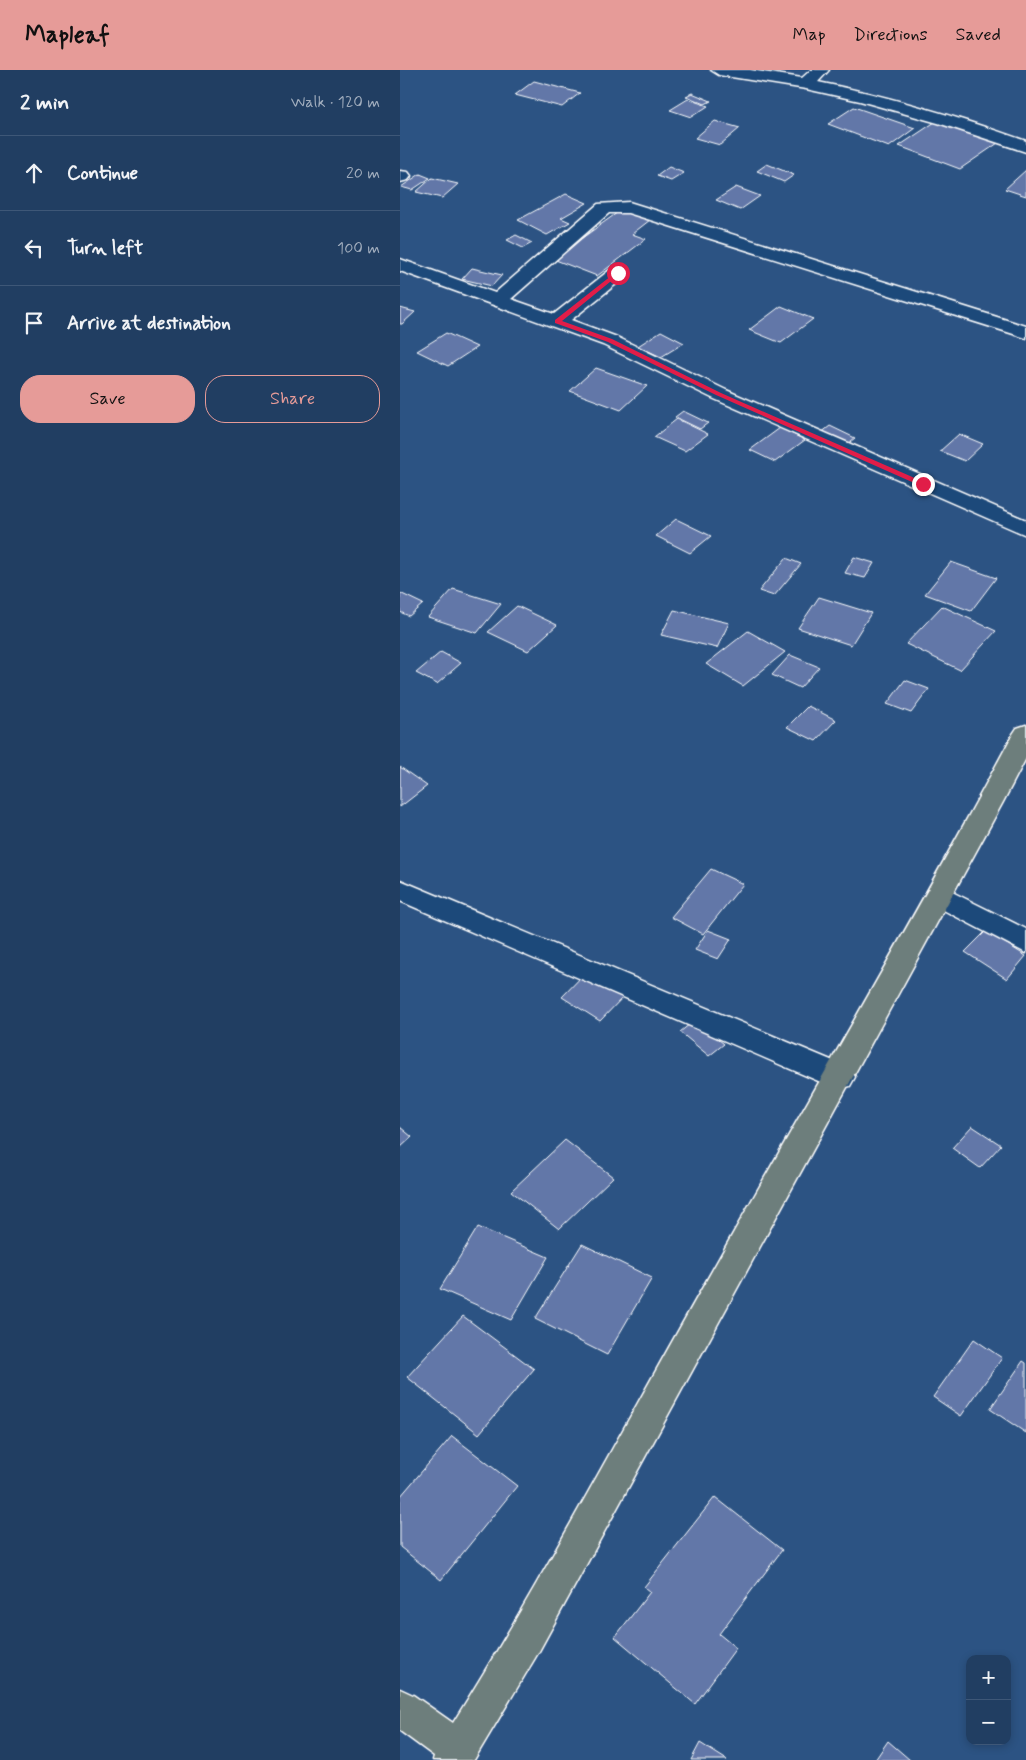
<!DOCTYPE html>
<html lang="en">
<head>
<meta charset="utf-8">
<style>
  :root { --surface:#213e62; --page:#294568; --text:#f1f3f6; --muted:#a2aebe; --line:#3e5777; --accent:#e69b98 }
  body { margin:0; font-family:Mynerve,sans-serif; background:var(--page); color:var(--text) }
  .controls { position:absolute; right:15px; bottom:15px; display:grid; overflow:hidden; border-radius:10px; box-shadow:0 2px 8px #0003 }
  .controls button { width:45px; height:45px; display:grid; place-items:center; padding:0; border:0; border-bottom:1px solid var(--line); background:var(--surface); color:var(--text); font:25px sans-serif }
  .stop { position:absolute; width:15px; height:15px; margin:-11px; border:4px solid #e11d48; border-radius:50%; background:#fff }
  .stop.end { background:#e11d48; border-color:#fff; box-shadow:0 1px 5px #0008 }
  .list { margin:0; padding:0; list-style:none }
  h2 { display:flex; justify-content:space-between; align-items:center; height:65px; margin:0; padding:0 20px; font-size:21px }
  h2 small { font-size:16px; font-weight:400; color:var(--muted) }
  .list li { display:grid; grid-template-columns:32px 1fr auto; gap:15px; align-items:center; box-sizing:border-box; height:75px; padding:0 20px; border-top:1px solid var(--line) }
  .list b { display:block; font-size:19px; white-space:nowrap }
  .list em { font-size:16px; font-style:normal; color:var(--muted) }
  .actions { display:flex; gap:10px; padding:15px 20px }
  .actions a { flex:1; padding:11px 0; border:1px solid var(--accent); border-radius:20px; text-align:center; font-size:18px; color:var(--accent) }
  .actions .main { background:var(--accent); color:#111 }
  .icon { flex:none; width:28px; height:28px; fill:none; stroke:currentColor; stroke-width:2; stroke-linecap:round; stroke-linejoin:round }
  .map { position:relative; flex:none; width:626px; height:1690px; overflow:hidden }
  header { display:flex; align-items:center; gap:30px; box-sizing:border-box; height:70px; padding:0 25px; background:var(--accent); color:#111 }
  header strong { font-size:24px }
  nav { display:flex; gap:28px; margin-inline-start:auto; font-size:18px }
  main { display:flex }
  aside { flex:1; background:var(--surface) }
  .map>svg:first-child { display:block }
  .building { fill:#6277a8; stroke:#fff }
  .lines { fill:none; stroke-linecap:round; stroke-linejoin:round }
  .minor-casing { stroke:#fff; stroke-width:3 }
  .major-casing { stroke:#fff; stroke-width:3 }
  .minor { fill:#1f4a7a; fill-rule:evenodd }
  .major { fill:#6d7e7c; fill-rule:evenodd }
  .route { fill:#e11d48 }
</style>
</head>
<body>
<header>
<strong>Mapleaf</strong>
<nav><a>Map</a><a>Directions</a><a>Saved</a></nav>
</header>
<main>
<aside>
<h2>2 min<small>Walk · 120 m</small></h2>
<ul class="list">
<li><svg class="icon" aria-label="ahead" viewBox="0 0 24 24"><path d="M12 20V5M6 11l6-6 6 6"/></svg><div><b>Continue</b></div><em>20 m</em></li>
<li><svg class="icon" aria-label="left" viewBox="0 0 24 24"><path d="M17 20v-9H6M10 6l-5 5 5 5"/></svg><div><b>Turn left</b></div><em>100 m</em></li>
<li><svg class="icon" aria-label="arrive" viewBox="0 0 24 24"><path d="M6 21V4h12l-3 4 3 4H6"/></svg><div><b>Arrive at destination</b></div></li>
</ul>
<div class="actions"><a class="main">Save</a><a>Share</a></div>
</aside>
<div class="map">
<svg width="626" height="1690" viewBox="0 0 626 1690">
  <rect width="100%" height="100%" fill="#2c5383"/>
  <filter id="ink" filterUnits="userSpaceOnUse"><feTurbulence type="fractalNoise" baseFrequency=".02" numOctaves="2"/><feDisplacementMap in="SourceGraphic" scale="10" xChannelSelector="R" yChannelSelector="G"/><feConvolveMatrix kernelMatrix="1 2 1 2 8 2 1 2 1" color-interpolation-filters="sRGB"/></filter>
  <g filter="url(#ink)">
    <path class="building" d="M134 11 180 23 162 37 115 25Z
      M292 23 311 31 305 34 286 26Z
      M288 29 308 36 291 47 270 40Z
      M454 37 515 58 489 77 428 54Z
      M541 48 601 71 560 99 499 76Z
      M315 51 340 58 320 75 295 68Z
      M367 94 394 105 384 112 357 101Z
      M269 97 284 103 271 111 257 106Z
      M626 100V126L605 119Z
      M20 104 30 108 12 120 1 117Z
      M32 108 58 114 42 128 16 122Z
      M336 117 360 126 340 140 316 130Z
      M166 124 187 133 161 148 170 152 147 165 118 150Z
      M221 140 250 150 232 164 246 169 197 206 153 189Z
      M116 165 132 173 123 178 107 170Z
      M72 198 102 205 92 216 62 209Z
      M381 236 413 249 381 273 349 260Z
      M0 238 15 242 2 254H0Z
      M261 261 284 273 261 287 238 276Z
      M46 263 77 277 48 296 17 281Z
      M196 298 247 316 221 340 170 321Z
      M283 341 308 353 300 359 275 347Z
      M277 349 308 364 285 381 254 367Z
      M430 356 455 368 446 375 421 363Z
      M380 358 405 370 375 392 350 380Z
      M559 364 583 374 565 391 540 381Z
      M276 449 311 466 290 483 256 466Z
      M454 487 474 493 465 508 445 503Z
      M386 488 401 494 374 526 359 521Z
      M551 492 596 508 571 541 525 524Z
      M53 519 101 534 77 563 28 547Z
      M0 523 23 534 9 546 0 542Z
      M419 527 471 543 451 575 398 558Z
      M117 536 157 555 128 581 88 562Z
      M542 536 596 561 560 600 506 574Z
      M274 540 329 553 317 578 261 565Z
      M348 561 385 582 343 616 306 594Z
      M41 582 61 593 37 614 16 603Z
      M390 585 419 597 400 618 372 605Z
      M505 610 529 619 511 643 487 634Z
      M408 636 436 650 416 671 387 657Z
      M0 697 27 716 0 737Z
      M311 799 343 814 303 864 271 847Z
      M308 860 331 869 318 889 295 880Z
      M586 861 626 886 607 909 565 882Z
      M186 902 224 926 200 951 162 927Z
      M295 950 324 974 309 986 280 962Z
      M572 1056 601 1075 580 1098 552 1078Z
      M0 1057 12 1067 0 1078Z
      M165 1070 213 1107 159 1159 111 1121Z
      M78 1157 148 1187 111 1250 40 1219Z
      M182 1174 252 1208 207 1285 135 1249Z
      M63 1246 134 1299 79 1364 7 1307Z
      M574 1269 602 1288 561 1346 533 1327Z
      M623 1291 626 1293V1363L590 1339Z
      M52 1366 117 1416 41 1510 0 1477V1427Z
      M315 1427 382 1480 319 1564 336 1578 295 1634 215 1567 250 1522 244 1517Z
      M488 1671 510 1690H475Z
      M300 1673 327 1690H291Z"/>
    <g class="lines">
      <g class="minor-casing">
        <path id="minor" d="M311 0H350L402 8 411 0H429L418 12C489 26 558 47 626 71V82L538 53 460 31 406 19 319 5Z
          M0 101 8 102 11 106 8 110 0 112Z
          M229 132 626 256V268L228 143H209L111 229 154 244 211 199H225L228 203 225 207 171 250 217 267 326 320 626 450V465L312 328 203 275 0 201V189L95 223 198 134Z
          M0 810 450 998 455 1007 450 1016 440 1019 430 1016 0 831Z
          M540 816 626 859V883L530 833 526 826 530 819Z"/>
      </g>
      <g class="major-casing">
        <path id="major" d="M626 655V688L603 732 138 1583 74 1690H33L34 1686 0 1661V1619L13 1625 53 1653C147 1503 229 1346 317 1192 416 1016 518 842 613 664L617 658Z"/>
      </g>
      <use href="#minor" class="minor"/>
      <use href="#major" class="major"/>
    </g>
  </g>
  <path class="route" d="M216 202 221 203 162 251 212 269 321 323 526 413V416H521L316 325 208 272 155 253V250Z"/>
</svg>
<div class="controls">
<button>+</button>
<button>−</button>
</div>
<div class="stop" style="left:218px;top:203px"></div>
<div class="stop end" style="left:523px;top:414px"></div>
</div>
</main>
</body>
</html>
